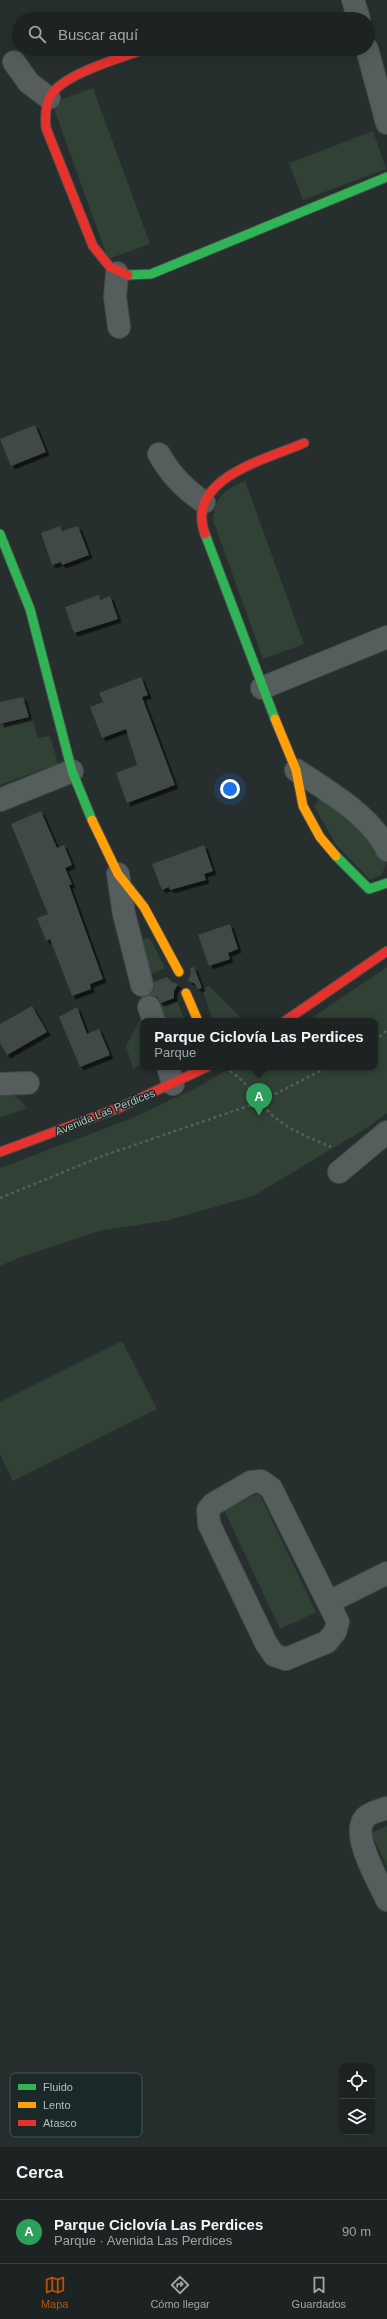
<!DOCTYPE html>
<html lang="es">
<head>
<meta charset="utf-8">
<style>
  :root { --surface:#1c2322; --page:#252b2a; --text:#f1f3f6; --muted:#a0a4a5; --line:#3a4040; --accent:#b45309 }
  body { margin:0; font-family:Arial,sans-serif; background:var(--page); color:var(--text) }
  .controls { position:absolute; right:12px; bottom:12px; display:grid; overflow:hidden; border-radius:8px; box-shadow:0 4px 16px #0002 }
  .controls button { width:36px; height:36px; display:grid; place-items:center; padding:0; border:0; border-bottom:1px solid var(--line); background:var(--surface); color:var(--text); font:20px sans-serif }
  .you { position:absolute; left:230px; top:789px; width:14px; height:14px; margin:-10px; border:3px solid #fff; border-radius:50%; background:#1a73e8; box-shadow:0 0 0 6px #1a73e833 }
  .badge { display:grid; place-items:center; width:26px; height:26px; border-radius:50%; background:var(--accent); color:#fff; font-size:13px; font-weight:700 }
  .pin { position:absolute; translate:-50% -33px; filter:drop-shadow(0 1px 2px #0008) }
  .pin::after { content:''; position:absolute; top:21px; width:14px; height:12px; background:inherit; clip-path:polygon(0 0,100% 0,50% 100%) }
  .popup { position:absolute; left:140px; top:1018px; width:238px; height:52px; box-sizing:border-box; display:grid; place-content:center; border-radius:8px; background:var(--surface); filter:drop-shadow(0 1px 3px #0005); font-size:13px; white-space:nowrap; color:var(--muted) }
  .popup b { font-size:15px; color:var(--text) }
  .popup::after { content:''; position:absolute; left:50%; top:100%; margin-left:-8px; border:8px solid transparent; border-top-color:var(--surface) }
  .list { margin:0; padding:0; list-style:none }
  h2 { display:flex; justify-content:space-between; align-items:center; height:52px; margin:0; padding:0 16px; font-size:17px }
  h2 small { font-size:13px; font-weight:400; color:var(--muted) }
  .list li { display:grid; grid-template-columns:26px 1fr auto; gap:12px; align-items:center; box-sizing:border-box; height:64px; padding:0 16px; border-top:1px solid var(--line) }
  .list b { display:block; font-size:15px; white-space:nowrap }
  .list p { margin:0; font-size:13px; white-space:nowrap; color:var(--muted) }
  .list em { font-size:13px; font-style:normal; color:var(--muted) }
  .icon { flex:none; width:22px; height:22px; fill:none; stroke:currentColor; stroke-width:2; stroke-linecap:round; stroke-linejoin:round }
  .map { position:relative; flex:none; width:387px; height:2147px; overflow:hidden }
  .search { position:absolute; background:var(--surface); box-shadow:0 4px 16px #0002; left:12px; right:12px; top:12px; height:44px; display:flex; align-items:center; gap:10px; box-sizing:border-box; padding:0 14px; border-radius:22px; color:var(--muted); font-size:15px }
  .sheet { height:116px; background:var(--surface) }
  nav { display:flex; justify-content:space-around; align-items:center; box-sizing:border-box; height:56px; border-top:1px solid var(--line); background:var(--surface); font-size:11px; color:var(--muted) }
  nav a { display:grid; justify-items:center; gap:2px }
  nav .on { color:var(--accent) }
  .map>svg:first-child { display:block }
  .green { fill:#314135 }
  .building { fill:#404847; filter:url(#shadow) }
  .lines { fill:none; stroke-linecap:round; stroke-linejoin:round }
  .street-casing { stroke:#434a49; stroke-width:24 }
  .fast-casing { stroke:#434a49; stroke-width:11 }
  .slow-casing { stroke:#434a49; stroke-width:11 }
  .jam-casing { stroke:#434a49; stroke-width:11 }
  .path { stroke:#565e5d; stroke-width:2.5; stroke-dasharray:3 3; stroke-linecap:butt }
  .street { stroke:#555e5d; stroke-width:22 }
  .fast { stroke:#30b455; stroke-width:9 }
  .slow { stroke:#ff9f0a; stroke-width:9 }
  .jam { stroke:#e5322d; stroke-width:9 }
  .labels { text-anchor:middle; stroke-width:3; stroke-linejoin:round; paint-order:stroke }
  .street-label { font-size:11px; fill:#afc0bf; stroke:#1a2827 }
  .key { fill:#1a2827; stroke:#475655; stroke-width:1 }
  .key-label { font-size:11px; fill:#afc0bf }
</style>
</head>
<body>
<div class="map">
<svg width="387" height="2147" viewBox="0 0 387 2147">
  <defs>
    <filter id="shadow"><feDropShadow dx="3.5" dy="3.5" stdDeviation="0" flood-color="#0009"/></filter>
  </defs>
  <rect width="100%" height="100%" fill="#262f2e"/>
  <path class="green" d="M93 88 150 244 108 259 52 103Z
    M373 131 386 169 303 200 289 163Z
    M245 481 304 644 263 659 213 520C214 497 225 489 245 481Z
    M32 717 38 738 50 736 58 764 0 785V725Z
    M322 796 358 820 387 863 381 875 370 880 335 843 314 806Z
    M146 938H150L165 968 146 976 139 941Z
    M387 967V1113L365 1129 253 1196 169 1220 99 1231 21 1257 0 1266V1168L130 1119 196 1088 232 1067H375V1021H307Z
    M209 986 240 1017 232 1021H213L202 988Z
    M177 1001 185 1021H166L160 1007Z
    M142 1016 143 1064 133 1068 126 1046Z
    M4 1091 18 1098 27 1108 0 1118V1092Z
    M122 1341 157 1409 13 1481 0 1455V1402Z
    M259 1493 316 1612 280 1629 224 1510Z
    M387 1826V1867L371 1833Z"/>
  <path class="building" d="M35 425 46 452 11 466 0 439Z
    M60 526 62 531 78 526 89 555 62 565 61 562 52 565 41 533Z
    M99 595 100 600 110 596 118 619 74 633 65 607Z
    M141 677 148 695 142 697 175 785 127 803 116 773 137 765 126 729 102 738 90 707 103 702 99 693Z
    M23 697 29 717 0 724V702Z
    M41 811 57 848 64 845 72 865 65 868 72 884 69 885 103 979 90 984 91 989 72 996 50 939 46 941 37 918 48 914 11 824Z
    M204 845 213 871 204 874 206 880 170 890 169 887 162 890 152 864Z
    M230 924 238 949 228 953 230 959 209 966 198 935Z
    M194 967 202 988 198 989 194 983 188 981 191 973 190 968Z
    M167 977 172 982 178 984 174 991V998L161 1003 157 997 149 995 154 989V982Z
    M32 1006 47 1032 7 1055 0 1043V1024Z
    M77 1007 87 1034 99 1029 110 1055 80 1067 59 1017Z"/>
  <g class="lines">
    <g class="street-casing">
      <path id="street" d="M353 0 359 19
        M367 49 387 123
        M14 62 29 83 49 98
        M117 273 115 297 119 327
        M159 454C170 474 184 489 204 502
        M262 688 387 637
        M296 770C325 789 373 817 387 850
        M0 800 72 771
        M118 874 124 914 142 985
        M149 1007 154 1021
        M168 1067 173 1084
        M0 1084 28 1083
        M339 1172 387 1132
        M261 1481 271 1488 338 1622 335 1632 327 1642 286 1659 274 1655 266 1643 209 1524 208 1510 213 1504 251 1482Z
        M329 1602 387 1573
        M387 1808C381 1810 369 1813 365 1818 350 1834 379 1882 387 1900"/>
    </g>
    <g class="fast-casing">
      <path id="fast" d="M128 275 151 274 387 177
        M0 534 30 609 72 771 92 820
        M205 534 275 719
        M336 856 369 889 387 883"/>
    </g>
    <g class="slow-casing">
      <path id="slow" d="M275 719 296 770 303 806 320 837 336 856
        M92 820 118 874 144 907 179 972
        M186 993 198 1021"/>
    </g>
    <g class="jam-casing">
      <path id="jam" d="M128 275 110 267 93 246 46 128C45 117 45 105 51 95 65 73 121 58 145 49
        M205 534C184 478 268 459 304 443
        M285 1021 387 951
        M0 1152 121 1107 207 1067"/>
    </g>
    <path class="path" d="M375 1041 387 1030
      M230 1071C248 1083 254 1096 268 1111 285 1129 309 1137 331 1147
      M0 1198 105 1155 260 1102 328 1067"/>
    <use href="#street" class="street"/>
    <use href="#fast" class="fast"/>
    <use href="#slow" class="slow"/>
    <use href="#jam" class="jam"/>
  </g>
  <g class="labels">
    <g class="street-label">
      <text transform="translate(105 1112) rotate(-22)" y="4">Avenida Las Perdices</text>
    </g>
  </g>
  <rect x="10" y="2073" width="132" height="64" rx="6" class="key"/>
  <rect x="18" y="2084" width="18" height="6" fill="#30b455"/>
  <rect x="18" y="2102" width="18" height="6" fill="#ff9f0a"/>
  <rect x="18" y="2120" width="18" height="6" fill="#e5322d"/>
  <g class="key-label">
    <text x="43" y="2091">Fluido</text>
    <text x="43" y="2109">Lento</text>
    <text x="43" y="2127">Atasco</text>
  </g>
</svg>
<div class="controls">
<button><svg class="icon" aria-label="locate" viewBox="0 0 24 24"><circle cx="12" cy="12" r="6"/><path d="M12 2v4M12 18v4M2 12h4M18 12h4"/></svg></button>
<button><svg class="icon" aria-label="layers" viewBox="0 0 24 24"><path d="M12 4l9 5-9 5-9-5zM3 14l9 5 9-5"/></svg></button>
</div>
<div class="you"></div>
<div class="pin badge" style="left:259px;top:1116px;background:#2e9e5b">A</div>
<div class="popup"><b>Parque Ciclovía Las Perdices</b>Parque</div>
<div class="search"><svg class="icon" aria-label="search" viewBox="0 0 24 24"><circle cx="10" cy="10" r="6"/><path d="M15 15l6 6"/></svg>Buscar aquí</div>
</div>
<section class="sheet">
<h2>Cerca<small></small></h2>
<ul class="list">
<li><span class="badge" style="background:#2e9e5b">A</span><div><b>Parque Ciclovía Las Perdices</b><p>Parque · Avenida Las Perdices</p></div><em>90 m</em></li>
</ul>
</section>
<nav>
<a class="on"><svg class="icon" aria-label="map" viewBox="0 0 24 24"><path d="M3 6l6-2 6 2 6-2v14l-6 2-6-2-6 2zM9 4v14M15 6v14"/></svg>Mapa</a>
<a><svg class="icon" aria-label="directions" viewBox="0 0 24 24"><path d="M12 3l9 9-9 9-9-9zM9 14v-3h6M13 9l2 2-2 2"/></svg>Cómo llegar</a>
<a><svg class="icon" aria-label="saved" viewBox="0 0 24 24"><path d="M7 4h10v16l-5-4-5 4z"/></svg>Guardados</a>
</nav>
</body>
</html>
